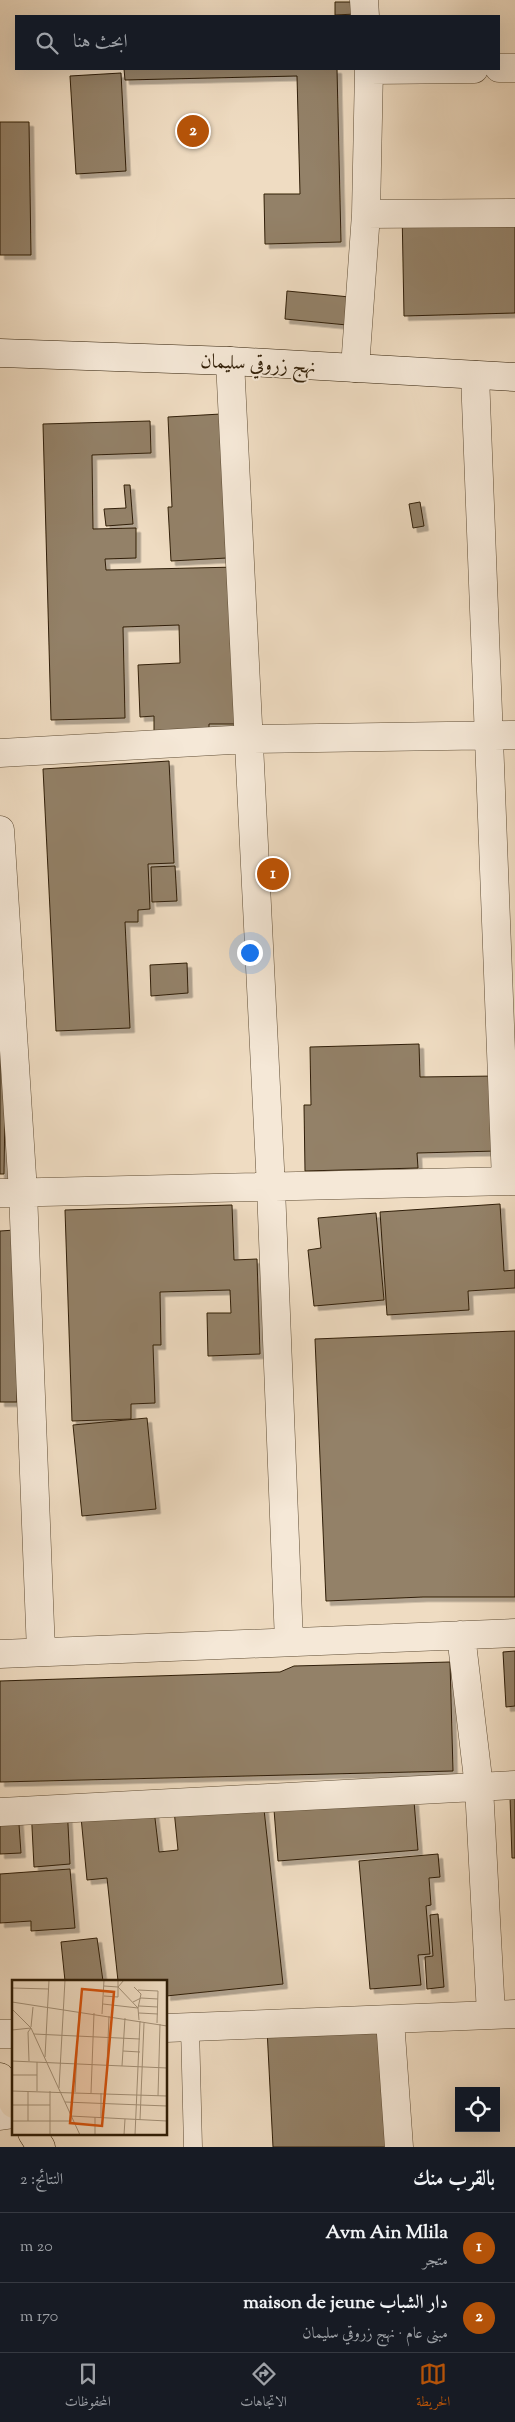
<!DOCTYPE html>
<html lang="ar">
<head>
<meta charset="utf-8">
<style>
  :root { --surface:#171b24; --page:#20242c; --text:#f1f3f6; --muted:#9ea1a6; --line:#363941; --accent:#b45309 }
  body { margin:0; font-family:"Sorts Mill Goudy",Amiri,serif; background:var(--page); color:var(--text); direction:rtl }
  .controls { position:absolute; right:15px; bottom:15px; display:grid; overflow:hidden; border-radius:0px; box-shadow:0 5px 20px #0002 }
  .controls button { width:45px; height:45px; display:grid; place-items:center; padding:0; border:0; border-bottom:1px solid var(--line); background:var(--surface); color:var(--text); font:25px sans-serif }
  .you { position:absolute; left:249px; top:952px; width:18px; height:18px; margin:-12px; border:4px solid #fff; border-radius:50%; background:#1a73e8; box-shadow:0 0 0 8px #1a73e833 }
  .badge { display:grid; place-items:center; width:32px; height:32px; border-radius:50%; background:var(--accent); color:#fff; font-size:16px; font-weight:700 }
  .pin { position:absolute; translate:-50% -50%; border:2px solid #fff; box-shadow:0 1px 5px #0006 }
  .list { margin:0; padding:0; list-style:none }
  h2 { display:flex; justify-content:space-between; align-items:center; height:65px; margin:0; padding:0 20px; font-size:21px }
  h2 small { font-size:16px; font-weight:400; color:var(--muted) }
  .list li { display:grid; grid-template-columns:32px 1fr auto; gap:15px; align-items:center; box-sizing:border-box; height:70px; padding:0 20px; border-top:1px solid var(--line) }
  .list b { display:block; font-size:19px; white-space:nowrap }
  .list p { margin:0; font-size:16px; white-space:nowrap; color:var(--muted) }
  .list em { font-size:16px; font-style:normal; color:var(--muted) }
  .icon { flex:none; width:28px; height:28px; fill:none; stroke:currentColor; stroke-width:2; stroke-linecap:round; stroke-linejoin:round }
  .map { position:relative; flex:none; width:515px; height:2147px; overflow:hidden; direction:ltr }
  .search { position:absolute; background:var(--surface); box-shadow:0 5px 20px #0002; left:15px; right:15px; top:15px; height:55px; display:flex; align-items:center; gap:12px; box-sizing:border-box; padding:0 18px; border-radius:0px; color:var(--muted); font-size:19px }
  .sheet { height:205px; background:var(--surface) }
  nav { display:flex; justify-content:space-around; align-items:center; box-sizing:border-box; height:70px; border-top:1px solid var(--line); background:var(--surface); font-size:14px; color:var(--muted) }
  nav a { display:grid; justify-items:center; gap:2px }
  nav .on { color:var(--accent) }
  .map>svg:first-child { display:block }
  .building { fill:#938168; stroke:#301e07; filter:url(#shadow) }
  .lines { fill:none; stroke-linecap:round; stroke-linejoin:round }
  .service-casing { stroke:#604e36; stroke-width:19 }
  .minor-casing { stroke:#604e36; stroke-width:29 }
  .secondary-casing { stroke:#301e07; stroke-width:29 }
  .primary-casing { stroke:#301e07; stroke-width:29 }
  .service { stroke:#f5e8d7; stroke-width:18 }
  .minor { stroke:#f5e8d7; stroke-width:28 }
  .secondary { stroke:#f5e8d7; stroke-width:28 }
  .primary { stroke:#efdcc2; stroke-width:28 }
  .labels { text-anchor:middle; stroke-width:4; stroke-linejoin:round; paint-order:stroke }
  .street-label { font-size:20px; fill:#301e07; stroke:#f5e8d7 }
  .inset-road { fill:none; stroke:#a39077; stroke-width:1 }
  .view { fill:#d6530c; fill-opacity:0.15; stroke:#d6530c; stroke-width:2.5 }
  .inset-edge { fill:none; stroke:#301e07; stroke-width:2.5 }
</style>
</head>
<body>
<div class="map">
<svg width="515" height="2147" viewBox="0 0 515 2147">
  <defs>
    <filter id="shadow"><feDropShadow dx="4.5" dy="4.5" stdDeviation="0" flood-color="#0004"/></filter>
  </defs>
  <rect width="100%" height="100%" fill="#efdcc2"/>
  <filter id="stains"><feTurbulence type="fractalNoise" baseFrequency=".004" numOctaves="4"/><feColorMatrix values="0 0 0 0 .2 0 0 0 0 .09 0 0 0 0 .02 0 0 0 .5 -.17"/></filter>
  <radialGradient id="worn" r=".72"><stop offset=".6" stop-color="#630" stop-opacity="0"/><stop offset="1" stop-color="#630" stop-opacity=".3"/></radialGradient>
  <path class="building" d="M335 2H355L356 14 335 15Z
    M124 69H337L341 242 265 244 264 194H300L297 76 125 80Z
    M121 73 126 171 76 174 70 76Z
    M0 122H29L31 255H0Z
    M515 206V313L404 316 402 209Z
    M287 291 350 297 347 325 285 319Z
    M221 414 227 558 171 561 168 507H172L168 417Z
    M150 421 151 453 92 455 93 529 136 528V558L105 559 106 570 237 567 241 724H209V731L154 733V716L140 717 138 665 180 663 179 625 123 627 125 718 51 720 43 424Z
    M124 485H130L133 524 106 526 104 509 126 508Z
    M420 502 424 526 413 528 409 504Z
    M169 761 174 863 148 864 150 909 138 910V922H125L130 1028 56 1031 43 769Z
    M175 866 177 901 152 902 151 867Z
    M8 914 4 1174H0V915Z
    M187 963 188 993 151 996 150 965Z
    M419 1044 420 1077 496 1076 497 1151 417 1153 418 1168 305 1171 304 1105H311L310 1047Z
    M500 1204 504 1271 515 1270V1288L468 1291 469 1310 387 1315 380 1212Z
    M232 1205 234 1260 257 1259 260 1354 208 1356 207 1313H231L230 1290 160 1292 161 1345H153L155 1403 131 1404V1419L72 1421 65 1210Z
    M376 1213 384 1300 314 1306 308 1250 321 1248 318 1218Z
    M15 1230 17 1402H0V1231Z
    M515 1331V1597H423L326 1601 315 1339Z
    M147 1418 156 1509 82 1516 73 1425Z
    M515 1651V1706L506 1707 503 1652Z
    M450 1662 453 1771 0 1782V1681L280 1672 294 1666Z
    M262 1791 283 1984 166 1996V1981H118L107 1878 87 1880 81 1817 154 1810 159 1852 178 1850 173 1800Z
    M273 1797 414 1801 418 1850 278 1861Z
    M510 1797H515V1858H512Z
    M67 1805 70 1864 34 1867 31 1807Z
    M18 1810 21 1853 0 1854V1811Z
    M438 1854 440 1877 429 1878 431 1905 426 1906 430 1954 418 1955 421 1985 370 1989 359 1861Z
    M70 1869 75 1928 31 1931V1921L0 1923V1874Z
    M438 1914 444 1987 427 1989 425 1957 433 1956 430 1915Z
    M97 1938 103 1981H65L61 1942Z
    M398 2023 404 2147H273L267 2029Z"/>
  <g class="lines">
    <g class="service-casing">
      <path id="service" d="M190 2027 193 2147"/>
    </g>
    <g class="minor-casing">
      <path id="minor" d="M364 0 365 16
        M499 68H515
        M370 70 474 69
        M366 214 515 213
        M230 361 271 1188 289 1642
        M355 368 366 214 369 69
        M475 375 506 1181
        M0 753 249 739 515 735
        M0 830 23 1192 41 1652
        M0 1193 515 1181
        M461 1635 479 1787 491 2014
        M0 1654 515 1633
        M0 1812 515 1785
        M390 2020 399 2147
        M166 2028 515 2014
        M0 2034H14
        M0 2116 14 2114"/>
    </g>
    <g class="secondary-casing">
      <path id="secondary" d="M0 353 230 361 515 377"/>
    </g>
    <g class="primary-casing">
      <path id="primary" d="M0 2077 14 2104
        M32 2133 41 2147"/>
    </g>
    <use href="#service" class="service"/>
    <use href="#minor" class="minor"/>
    <use href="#secondary" class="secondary"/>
    <use href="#primary" class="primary"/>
  </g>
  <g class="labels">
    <g class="street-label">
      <text transform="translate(258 363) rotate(3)" y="7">نهج زروقي سليمان</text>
    </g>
  </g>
  <g transform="translate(12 1980)">
    <rect width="155" height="155" fill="#efdcc2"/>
    <path class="inset-road" d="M112 0 106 7 126 28 127 40M92 6 106 7V0M0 8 37 9M126 10 146 11 145 43M92 16 106 17V7M0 22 155 46M121 22 129 18 146 19M91 24 126 28 129 14 122 7M127 26 146 27M0 29 19 48 68 155M127 33 146 34M90 34 92 0M19 47 21 27M0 50 19 48 16 52 17 81M22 54 128 59M0 70V42M111 71 128 72M33 77 37 0M0 81 155 88M95 85 97 36M110 86 113 38M0 95H25M47 108 53 0M0 111 155 116M16 111V141M25 111V82M63 112 67 33M79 113 82 33M146 116 148 44M53 122 155 126M0 125H38M58 136 155 141M89 137V113M128 140 132 43M0 141H59M38 155V111M83 155V137M112 155 113 139M123 155 128 41"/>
    <path class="view" d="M70 9 102 12 90 146 58 143Z"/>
    <rect width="155" height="155" class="inset-edge"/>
  </g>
  <rect width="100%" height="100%" filter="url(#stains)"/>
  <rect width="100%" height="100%" fill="url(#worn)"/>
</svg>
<div class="controls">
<button><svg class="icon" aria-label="locate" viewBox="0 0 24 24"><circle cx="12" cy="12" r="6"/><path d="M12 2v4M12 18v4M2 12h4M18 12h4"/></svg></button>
</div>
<div class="you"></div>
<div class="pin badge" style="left:273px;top:874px">1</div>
<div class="pin badge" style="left:193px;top:131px">2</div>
<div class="search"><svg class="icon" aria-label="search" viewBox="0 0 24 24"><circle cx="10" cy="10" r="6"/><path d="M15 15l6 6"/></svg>ابحث هنا</div>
</div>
<section class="sheet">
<h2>بالقرب منك<small>النتائج: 2</small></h2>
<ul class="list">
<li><span class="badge">1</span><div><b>Avm Ain Mlila</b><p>متجر</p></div><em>20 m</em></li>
<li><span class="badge">2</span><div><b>دار الشباب maison de jeune</b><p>مبنى عام · نهج زروقي سليمان</p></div><em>170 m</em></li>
</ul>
</section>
<nav>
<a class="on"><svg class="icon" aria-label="map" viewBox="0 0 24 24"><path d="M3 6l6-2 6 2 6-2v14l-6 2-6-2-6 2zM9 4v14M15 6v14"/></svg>الخريطة</a>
<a><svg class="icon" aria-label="directions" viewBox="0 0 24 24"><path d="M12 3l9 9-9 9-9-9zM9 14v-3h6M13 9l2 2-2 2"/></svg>الاتجاهات</a>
<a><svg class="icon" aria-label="saved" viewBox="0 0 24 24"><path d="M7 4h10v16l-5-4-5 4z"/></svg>المحفوظات</a>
</nav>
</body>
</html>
